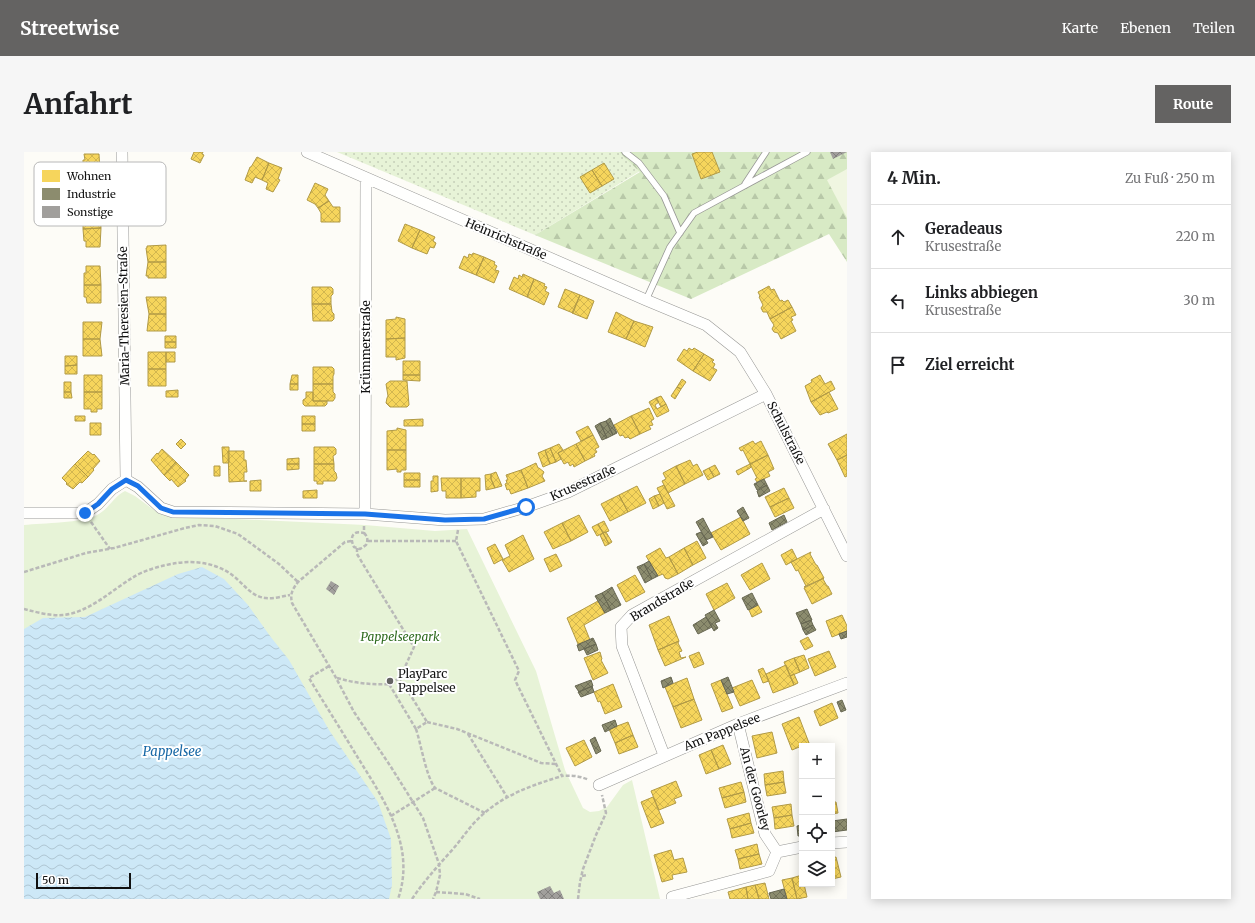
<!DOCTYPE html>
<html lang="de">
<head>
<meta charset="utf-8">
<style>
  :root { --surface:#fff; --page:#f6f6f6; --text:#202124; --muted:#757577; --line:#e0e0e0; --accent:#646362 }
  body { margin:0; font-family:Merriweather,serif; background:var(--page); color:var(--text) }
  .controls { position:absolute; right:12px; bottom:12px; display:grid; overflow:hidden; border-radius:0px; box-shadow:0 2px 10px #0003 }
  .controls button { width:36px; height:36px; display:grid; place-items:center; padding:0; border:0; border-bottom:1px solid var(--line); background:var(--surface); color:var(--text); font:20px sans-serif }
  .scale { position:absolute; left:12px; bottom:10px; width:95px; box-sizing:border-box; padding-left:4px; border:2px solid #111; border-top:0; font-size:11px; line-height:14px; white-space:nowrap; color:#111; -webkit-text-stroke:3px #fff; paint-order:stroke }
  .stop { position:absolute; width:12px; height:12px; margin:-9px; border:3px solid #1a73e8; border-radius:50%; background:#fff }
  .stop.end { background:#1a73e8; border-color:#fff; box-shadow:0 1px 4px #0008 }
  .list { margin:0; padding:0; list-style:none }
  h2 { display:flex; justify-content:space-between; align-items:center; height:52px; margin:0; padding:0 16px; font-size:17px }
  h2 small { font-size:13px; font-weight:400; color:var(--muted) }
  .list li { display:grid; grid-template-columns:26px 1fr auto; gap:12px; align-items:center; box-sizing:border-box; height:64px; padding:0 16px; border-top:1px solid var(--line) }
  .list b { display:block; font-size:15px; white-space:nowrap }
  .list p { margin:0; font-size:13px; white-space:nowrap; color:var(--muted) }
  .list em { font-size:13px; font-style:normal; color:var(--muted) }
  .icon { flex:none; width:22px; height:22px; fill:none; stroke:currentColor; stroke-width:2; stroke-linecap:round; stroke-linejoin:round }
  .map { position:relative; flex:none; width:823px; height:747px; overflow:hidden; border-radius:0px }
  header { display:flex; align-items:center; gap:24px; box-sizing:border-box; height:56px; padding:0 20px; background:var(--accent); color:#fff }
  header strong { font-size:19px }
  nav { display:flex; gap:22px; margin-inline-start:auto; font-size:14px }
  .intro { display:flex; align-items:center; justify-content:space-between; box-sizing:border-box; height:96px; padding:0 24px }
  h1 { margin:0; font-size:28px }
  .button { padding:10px 18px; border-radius:0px; background:var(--accent); color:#fff; font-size:14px; font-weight:700 }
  main { display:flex; gap:24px; padding:0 24px }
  aside { flex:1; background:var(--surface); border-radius:0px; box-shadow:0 2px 10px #0003 }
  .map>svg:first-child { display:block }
  .grass { fill:url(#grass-dots) }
  .forest { fill:url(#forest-firs) }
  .park { fill:#e7f3d7 }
  .pitch { fill:#f0f6e1 }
  .water { fill:url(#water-waves) }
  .homes { fill:url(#homes-cross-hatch); stroke:#b19a46 }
  .industry { fill:url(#industry-cross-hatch); stroke:#676752 }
  .building { fill:url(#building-cross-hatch) }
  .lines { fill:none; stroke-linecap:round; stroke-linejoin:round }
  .service-casing { stroke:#979795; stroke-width:7 }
  .minor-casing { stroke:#979795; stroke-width:12 }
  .path { stroke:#b9b9b8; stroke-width:2.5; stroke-dasharray:4 2; stroke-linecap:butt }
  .service { stroke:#fffffe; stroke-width:5.5 }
  .minor { stroke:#fffffe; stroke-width:11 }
  .route { stroke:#1a73e8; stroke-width:5 }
  .poi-dot { fill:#646362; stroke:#fff; stroke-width:1.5 }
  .labels { text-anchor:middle; stroke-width:4; stroke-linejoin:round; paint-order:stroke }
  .street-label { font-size:12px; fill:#111; stroke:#fff }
  .park-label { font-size:12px; font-style:italic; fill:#2f6b1f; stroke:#fff }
  .poi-label { font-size:12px; fill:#111; stroke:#fff; text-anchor:start }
  .water-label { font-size:13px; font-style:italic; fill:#1768a6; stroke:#fff }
  .key { fill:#fff; stroke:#b8b8b8; stroke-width:1 }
  .key-label { font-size:11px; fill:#111 }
</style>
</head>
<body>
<header>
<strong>Streetwise</strong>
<nav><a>Karte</a><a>Ebenen</a><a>Teilen</a></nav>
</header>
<div class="intro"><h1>Anfahrt</h1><a class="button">Route</a></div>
<main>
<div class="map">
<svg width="823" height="747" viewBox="0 0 823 747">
  <defs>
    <pattern id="grass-dots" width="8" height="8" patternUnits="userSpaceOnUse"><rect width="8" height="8" fill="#e7f3d7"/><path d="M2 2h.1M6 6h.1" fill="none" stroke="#c5cfb8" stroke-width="1.8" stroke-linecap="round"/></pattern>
    <pattern id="forest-firs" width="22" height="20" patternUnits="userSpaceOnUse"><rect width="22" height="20" fill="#d8eac5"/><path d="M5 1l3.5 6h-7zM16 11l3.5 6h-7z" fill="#b8c8a8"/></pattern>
    <pattern id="water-waves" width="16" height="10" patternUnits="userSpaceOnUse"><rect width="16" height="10" fill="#cde8f7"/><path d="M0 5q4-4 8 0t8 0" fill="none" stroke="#afc6d3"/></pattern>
    <pattern id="homes-cross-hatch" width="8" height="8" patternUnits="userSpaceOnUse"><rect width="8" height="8" fill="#f6d55c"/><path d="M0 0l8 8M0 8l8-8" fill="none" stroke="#d2b64f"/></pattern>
    <pattern id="industry-cross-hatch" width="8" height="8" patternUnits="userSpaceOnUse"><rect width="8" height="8" fill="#8c8c6e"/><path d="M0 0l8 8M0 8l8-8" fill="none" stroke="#717159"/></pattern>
    <pattern id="building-cross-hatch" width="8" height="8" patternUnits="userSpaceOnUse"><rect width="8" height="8" fill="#a19f9c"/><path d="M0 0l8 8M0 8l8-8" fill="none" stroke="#82807e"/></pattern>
  </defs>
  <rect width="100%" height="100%" fill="#fdfcf7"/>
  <path class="grass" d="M313 0H595L616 19 511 83Z"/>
  <path class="forest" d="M595 0H823V110L805 82 667 147 511 83 616 20Z"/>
  <path class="park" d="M101 339 111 344 134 361 147 364 341 373 411 379 443 377 512 519 541 618 559 656 566 660 575 659 583 655 599 633 608 628 636 747H0V373C19 371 58 371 73 363 85 357 90 344 101 339Z"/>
  <path class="pitch" d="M823 17V66L803 28Z"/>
  <path class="water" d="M178 415 200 427 224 453 246 484 265 508 305 578 354 650 367 687 368 733 365 747H0V477L19 466 61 465 154 422Z"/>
  <path class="homes" d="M170 0H179L178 2 180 3 176 11 167 7Z
    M674 0H688L696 20 677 27 668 2Z
    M60 2H75L76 20H59V8H61Z
    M233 5 245 11 238 28 231 25 228 31 221 28 226 15H227Z
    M245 11 258 16 254 27 256 28 249 40 242 37 244 31 238 28Z
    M580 11 590 27 578 34 568 18Z
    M568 18 578 34 566 41 556 25Z
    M291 31 304 37 301 43 305 49 294 56 291 52 283 48Z
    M305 49 309 55H316V70H297V61L294 56Z
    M61 58H76L77 76 59 77V64H61Z
    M381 72 396 78 388 96 374 89Z
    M77 76 76 95H62V89H60L59 77Z
    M396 78 411 85 409 89 412 91 410 96 406 95 403 102 388 96Z
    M142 93V110H124L122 96H123V94Z
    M449 101 460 105 452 123 435 116 440 104 444 106 445 102 448 103Z
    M460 105 471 110 470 112 473 114 471 118 475 119 470 131 452 123Z
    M124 110H142V126H124V124H122Z
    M62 114H76L77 133H60V121H62Z
    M499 122 510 127 503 145 485 137 490 125 494 127 495 123 498 125Z
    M510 127 521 132 520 134 523 135 521 139 525 141 520 153 503 145Z
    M60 133H77V151H63L62 145H60Z
    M745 134 747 138 750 137 756 149 758 148 760 150 764 148 768 155 746 167 743 160H739L737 156 739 153 735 145 736 144 734 140Z
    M288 135H307L309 137V142L307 144V152H288Z
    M541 137 556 143 549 161 534 155Z
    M556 143 570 149 563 167 548 161Z
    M122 145H142V162H125Z
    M288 152H307L308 160 310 162V167L308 169H289Z
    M768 155 772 163 767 165 769 168 767 169 772 179 757 187 754 181 750 180 748 177 750 173 746 167Z
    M592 160 610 169 602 187 584 180Z
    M125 162H142V179H123Z
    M372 165 381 167V186L362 187V168L372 167Z
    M610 169 629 175 621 195 602 187Z
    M59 170H78L76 187H59Z
    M141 184H152V190H141Z
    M381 186V206L372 208V205H362V187Z
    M59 187H76L78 204H59Z
    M141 190H152V196H141Z
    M665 196 668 198 670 196 680 202 669 219 653 208 660 197 663 199Z
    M124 200H142V217H124Z
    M142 200H151V210H142Z
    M680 202 690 208 688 210 691 212 689 216 693 218 686 229 669 219Z
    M41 204H53V213L41 214Z
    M379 209H396V223H379Z
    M53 213V222H41V214Z
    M289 215H308L310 217V222L309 224V232H289Z
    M124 217H142V234H124Z
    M60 223H78V240H60Z
    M268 223H274V232H266Z
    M379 223H396V229L379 228Z
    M796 223 801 232 807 229 811 237 787 250 781 234 788 230 787 228Z
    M658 227 662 230 657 237 653 235Z
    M366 229H383L385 253 383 255H366L362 251 363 246 364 244 362 232Z
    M40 230H47V240H40Z
    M266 232H274V238H266Z
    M289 232H309V240L311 242V246L309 249H289Z
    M653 235 657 237 651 247 647 244Z
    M154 238V245H142V239Z
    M40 240H47L48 246H40Z
    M60 240H78V257H73V260H67V257H60Z
    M282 240H289V249H303V252L301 254H281L279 252V248L282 246Z
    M805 240 814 257 804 261 803 260 796 263 787 250Z
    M637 244 642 252 637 255 632 246Z
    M632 246 635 250 631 253 633 257 642 252 645 259 633 265 625 250Z
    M625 256 630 267 627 269 629 273 625 274 627 277 616 282 607 264Z
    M51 264H61V269H51Z
    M278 264H291V272H278Z
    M607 264 616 282 606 287 604 285 601 286 599 283 596 284 590 273Z
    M399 267V274H380V268Z
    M66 271H77V283H66Z
    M278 272H291V279H278Z
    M564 274 569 283 557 289 552 280Z
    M373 276 382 278V298H363V279L373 278Z
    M823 282V303L813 308 804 292Z
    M569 283 575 295 571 297 573 300 570 302 571 304 561 309 552 292Z
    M157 287 162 292 157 297 152 292Z
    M729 289 731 292 737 289 744 303 726 312 719 298 717 299 715 296Z
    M535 292 539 298 534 301 537 307 532 310 526 296Z
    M552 292 561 309 550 315 549 312 546 314 544 310 540 312 534 301Z
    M198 295H205V311H199Z
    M290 295H310L312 297V302L309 304 310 312H290Z
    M526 296 532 310 526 312 521 298Z
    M138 297 152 310 140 323 127 308 133 301 134 302Z
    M363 298H382V318H377V320H373V317L363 318Z
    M521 298 526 312 519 315 514 301Z
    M64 299 69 303 70 302 76 309 69 317 70 318 64 325 51 312Z
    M204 299H220V308H222L223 320H220V329H223L205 330Z
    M744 303 750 317 744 320 746 324 733 330 731 327 733 326 726 312Z
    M823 303V324L821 325 813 308Z
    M275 306V312H263V307Z
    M666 308 669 314 673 312 679 323 661 332 652 314Z
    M152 310 165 323 161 328 162 329 154 335 147 327 146 329 140 323Z
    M512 311 514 316H515L520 320 518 324 521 329 504 336 497 318Z
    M51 312 64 325 58 331 56 330 49 337 42 332 43 331 38 326Z
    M263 312H275V317L263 318Z
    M290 312H310V319L312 321 313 326 311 329H299V332H293V329H290Z
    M726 312 727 315 726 316 714 323 712 319Z
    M691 313 696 322 690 325 685 316Z
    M190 314H196V324H190Z
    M652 314 661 332 644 341 638 329 642 327 639 321Z
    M685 316 690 325 684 328 679 319Z
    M497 318 504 336 487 342 485 337 483 338 481 332 483 331 482 328H484L482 323Z
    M472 320 478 334 471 336 467 327V322Z
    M380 321H396V328H380Z
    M467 322V327L471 336 462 338 461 323Z
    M409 324H414V339L407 340V329H409Z
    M417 326H437V346H422V339H418Z
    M437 326H456V339H452V345L437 346Z
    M237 328V339H226V329Z
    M380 328H396V335H380Z
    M640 333 651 354 643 357 633 336Z
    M613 334 622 351 604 360 595 343Z
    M760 336 765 346 746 355 741 345Z
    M293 338V346H279V339Z
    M636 342 640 351 635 354 630 344Z
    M595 343 604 360 586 369 577 352Z
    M630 344 635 354 629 357 625 347Z
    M765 346 770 356 751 365 746 355Z
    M555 363 564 380 547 389 538 371Z
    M717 365 726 382 697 398 687 381Z
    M580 369 585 379 579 381 574 372Z
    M538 371 547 389 529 397 520 380Z
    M574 372 579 381 573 384 568 375Z
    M582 380 588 390 585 392 579 381Z
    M579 381 585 392 581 394 576 383Z
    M499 383 510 407 485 420 478 408 486 404 481 393Z
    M673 389 682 406 669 413 660 396Z
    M471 392 479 407 470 412 463 396Z
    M636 396 642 406 645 405 654 422 644 427 641 426 639 422 634 424 622 404Z
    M660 396 669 413 654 422 645 405Z
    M768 397 773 407 762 413 757 403Z
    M787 400 786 402 792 413H793L800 426 780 435 782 434 774 418 772 419 767 410Z
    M532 402 538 414 526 420 520 407Z
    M738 411 746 427 726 438 717 423Z
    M611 423 621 440 602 450 593 433Z
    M800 426 799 427 803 434H804L808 442 788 452 780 436Z
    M703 431 711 446 690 458 682 442Z
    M574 449 581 461 560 473 566 488 554 492 543 466Z
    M734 453 738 460 728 465 725 458Z
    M818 463 823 474V479L808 485 802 469Z
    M645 464 655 489 634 498 625 473Z
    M784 485 789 494 781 498 776 489Z
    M655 489 654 491 658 499 655 500 657 506 662 505 641 514 634 498Z
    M805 499 812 515 791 524 784 507Z
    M576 500 578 507 577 508 584 521 569 528 560 506Z
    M675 500 680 512 670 516 665 504Z
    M780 503 785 516 776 520 770 506Z
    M770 506 776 520 766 524 760 510Z
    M762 513 770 533 749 541 742 522Z
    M739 516 745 529 739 531 734 518Z
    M770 522 774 531 770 533 766 524Z
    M663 526 670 547 649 555 641 535Z
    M697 528 709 556 698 560 687 532Z
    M728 528 736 546 716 554 708 536Z
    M589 532 598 555 581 562 576 549 574 550 570 540Z
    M670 547 678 568 657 576 649 555Z
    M808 551 814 566 796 574 790 559Z
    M775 565 785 591 768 598 758 572Z
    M604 570 609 583 591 591 585 577Z
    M748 580 753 601 733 606 728 584Z
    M609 583 614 595 595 602 591 591Z
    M560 588 568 605 551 614 542 596Z
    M699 593 707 612 695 617 687 598Z
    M687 598 695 617 682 622 675 603Z
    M759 619 760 630 741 633 740 622Z
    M652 629 658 644 650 647 652 651 635 658 627 639Z
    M717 630 720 640 698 646 695 636Z
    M760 630 762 641 743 644 741 633Z
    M720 640 722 650 701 656 698 646Z
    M629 645 640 671 627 676 617 650Z
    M808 650H812L814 661 808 662Z
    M767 652 768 663 750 666 748 655Z
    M725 661 727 671 706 677 703 667Z
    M768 663 770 674 751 677 750 666Z
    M727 671 730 681 708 686 706 677Z
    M733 692 735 702 714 707 711 698Z
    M647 698 650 708 659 706 663 720 648 723 649 727 638 730 630 703Z
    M735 702 738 712 716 717 714 707Z
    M812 705 817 725 808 727V706Z
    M778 723V732H780L783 745 773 747 768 726Z
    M768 726 773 747H763L758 728Z
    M741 731 745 747H735L731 733Z
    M731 733 735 747H724L722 735Z
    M722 735 724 747H706L704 740Z"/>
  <path class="industry" d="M586 266 593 281 589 283 582 269Z
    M582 269 589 283 583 286 576 271Z
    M576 271 583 286 578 288 571 274Z
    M740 327 743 333 733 338 730 332Z
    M743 333 746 339 735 345 733 339Z
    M719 355 725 366 719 369 713 359Z
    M760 363 763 370 748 378 745 371Z
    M679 366 689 385 682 388 672 370Z
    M677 380 684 391 679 394 672 382Z
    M625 409 634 424 628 427 620 412Z
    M620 412 628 427 621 431 613 415Z
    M588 435 597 453 587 458 578 441Z
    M578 441 587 458 581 461 571 444Z
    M728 441 734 453 724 458 718 446Z
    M783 457 788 468 777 472 772 461Z
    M690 458 696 469 691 471 694 476 690 479 681 463Z
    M682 465 688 475 674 482 669 473Z
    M787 468 789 473 779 478 777 472Z
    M789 473 792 478 782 483 779 478Z
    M823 479V485L817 487 815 482Z
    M569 486 572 492 555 499 553 493Z
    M572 492 574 498 563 503 560 497Z
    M647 525 649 531 639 536 637 529Z
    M704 525 710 540 703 542 697 528Z
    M567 528 569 534 555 540 551 534Z
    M568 534 570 540 557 545 554 540Z
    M818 548 822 558 817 560 813 550Z
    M591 568 593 574 581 580 578 573Z
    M571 585 577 599 572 602 566 588Z
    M823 667V678L808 680V669Z
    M778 673V684H774L773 674Z
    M760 737 763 747H747L745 741Z"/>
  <path class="building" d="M806 0H823L809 7Z
    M307 429 315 434 310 443 302 437Z
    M526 734 530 741 536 738 540 747H516L513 740Z"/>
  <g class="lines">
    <g class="service-casing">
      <path id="service" d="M601 0 615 11 640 44 656 81
        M721 32 742 0
        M622 148 646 95 670 61 783 0"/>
    </g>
    <g class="minor-casing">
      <path id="minor" d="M98 0 102 328
        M283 0 622 148 682 173 716 200 742 242 823 404
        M0 361H61L74 352 88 337 102 328 114 335 137 356 149 360 341 362 421 368 460 367 502 355 544 340 742 242
        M341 362 342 27
        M714 572 741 682 753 700 778 695
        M640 603 598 494 597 475 608 463 800 357
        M575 633 714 572 823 531
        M808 691 823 690
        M648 745 745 719 753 700"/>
    </g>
    <path class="path" d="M67 370 86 397
      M434 378 432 389 495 519 491 528 538 624C548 623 556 624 565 628
      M340 381C344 385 344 388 342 393L336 397 330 395C325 385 329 378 340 381V373
      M327 389 321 390 274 430C268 438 266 442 268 451L311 524 330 560 367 615 399 666 415 712 416 723 412 740 409 747
      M344 389H432
      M333 396V402L342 417 390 495 376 526 365 532 392 577 403 570 376 526
      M0 420 62 401 90 396 161 376 175 373 191 374 214 382 255 412 274 430
      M0 457C12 460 26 464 39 463 64 461 87 439 108 426 120 418 139 413 153 411 174 408 197 412 213 427 222 435 229 445 242 446 250 447 259 444 266 443
      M305 514 285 526C300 551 316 576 331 601 358 645 393 693 374 747
      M313 526C331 531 347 533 365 532
      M403 570 433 577 517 611 532 612
      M392 577C397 592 402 624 411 636L461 661
      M444 582 483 645
      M367 664 411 636
      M558 724 564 723
      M412 740 441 742 456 747
      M388 747C400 729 414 714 429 697 436 689 442 680 450 671 474 645 505 634 538 624
      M554 747 556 730 559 717 572 683 582 661 578 643"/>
    <use href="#service" class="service"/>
    <use href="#minor" class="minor"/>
  </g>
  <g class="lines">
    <path class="route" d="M61 361 74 352 88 337 102 328 114 334 137 356 149 360 341 362 421 368 460 367 502 355"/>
  </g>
  <circle class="poi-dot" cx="366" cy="529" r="4"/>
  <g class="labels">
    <g class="street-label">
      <text transform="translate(482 87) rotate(23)" y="4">Heinrichstraße</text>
      <text transform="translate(100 164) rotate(-91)" y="4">Maria-Theresien-Straße</text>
      <text transform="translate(342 195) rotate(-90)" y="4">Krümmerstraße</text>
      <text transform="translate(762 281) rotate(63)" y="4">Schulstraße</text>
      <text transform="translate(559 331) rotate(-24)" y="4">Krusestraße</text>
      <text transform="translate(638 448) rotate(-31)" y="4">Brandstraße</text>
      <text transform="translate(698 580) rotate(-22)" y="4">Am Pappelsee</text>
      <text transform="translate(731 637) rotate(75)" y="4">An der Goorley</text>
    </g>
    <g class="park-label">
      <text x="376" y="489">Pappelseepark</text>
    </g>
    <g class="poi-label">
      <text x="374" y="526">PlayParc<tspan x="374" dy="14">Pappelsee</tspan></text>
    </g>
    <g class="water-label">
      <text x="148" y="604">Pappelsee</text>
    </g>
  </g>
  <rect x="10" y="10" width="132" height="64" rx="6" class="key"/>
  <rect x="18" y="18" width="18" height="12" fill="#f6d55c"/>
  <rect x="18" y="36" width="18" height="12" fill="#8c8c6e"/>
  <rect x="18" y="54" width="18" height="12" fill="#a19f9c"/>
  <g class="key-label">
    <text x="43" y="28">Wohnen</text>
    <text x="43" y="46">Industrie</text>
    <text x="43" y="64">Sonstige</text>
  </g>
</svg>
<div class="controls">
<button>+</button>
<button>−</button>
<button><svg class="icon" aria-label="locate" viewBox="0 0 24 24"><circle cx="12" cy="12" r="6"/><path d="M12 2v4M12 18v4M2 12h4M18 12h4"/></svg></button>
<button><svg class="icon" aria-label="layers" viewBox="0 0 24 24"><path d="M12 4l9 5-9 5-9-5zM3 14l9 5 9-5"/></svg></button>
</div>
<div class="scale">50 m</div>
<div class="stop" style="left:502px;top:355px"></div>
<div class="stop end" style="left:61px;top:361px"></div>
</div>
<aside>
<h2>4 Min.<small>Zu Fuß · 250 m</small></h2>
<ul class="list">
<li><svg class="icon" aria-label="ahead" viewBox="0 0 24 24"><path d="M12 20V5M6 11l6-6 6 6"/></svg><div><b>Geradeaus</b><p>Krusestraße</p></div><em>220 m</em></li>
<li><svg class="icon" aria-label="left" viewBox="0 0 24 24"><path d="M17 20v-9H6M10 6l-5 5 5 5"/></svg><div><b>Links abbiegen</b><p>Krusestraße</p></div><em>30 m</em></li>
<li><svg class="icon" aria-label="arrive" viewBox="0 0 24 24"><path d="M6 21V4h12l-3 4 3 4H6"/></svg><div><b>Ziel erreicht</b></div></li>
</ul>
</aside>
</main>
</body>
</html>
